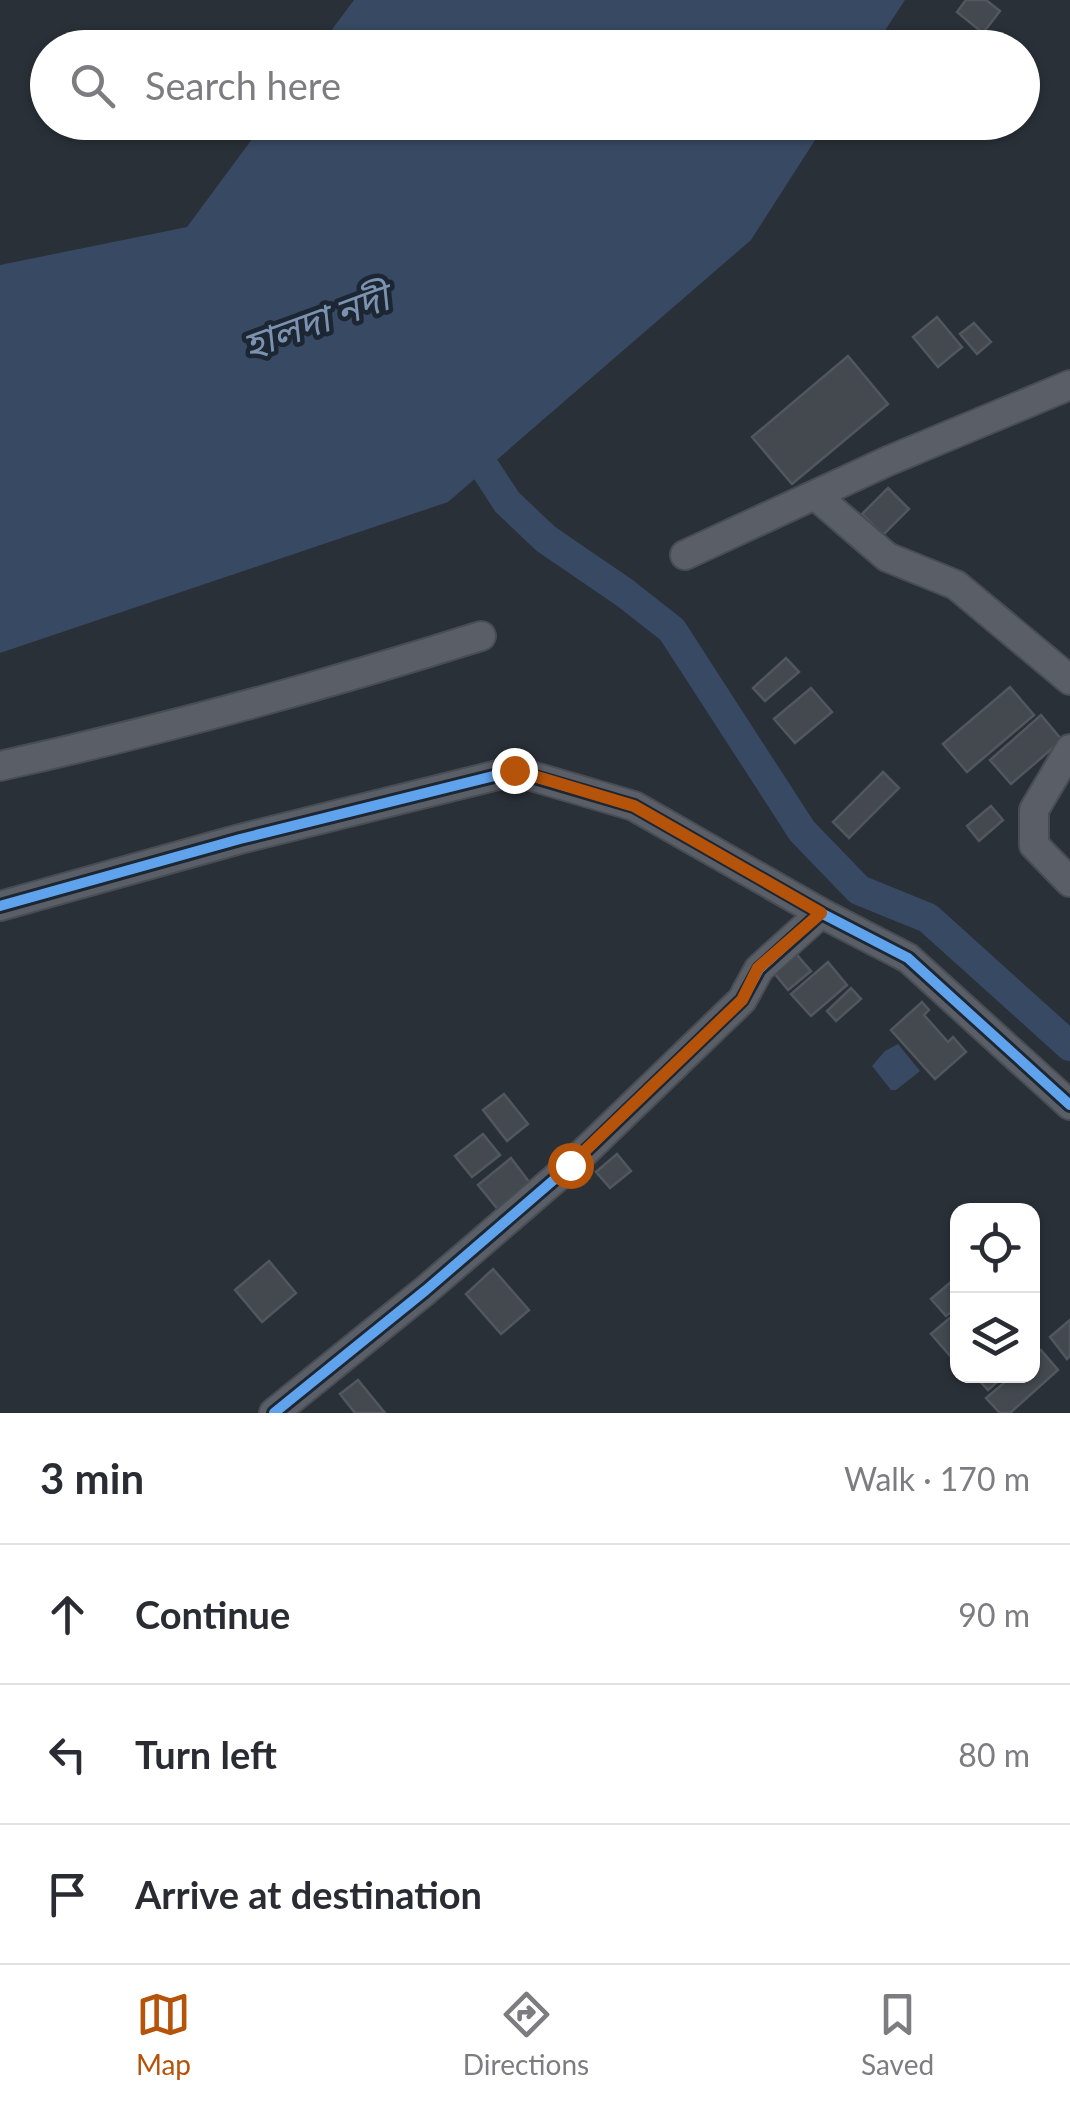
<!DOCTYPE html>
<html lang="en">
<head>
<meta charset="utf-8">
<style>
  :root { --surface:#fff; --page:#f7f7f7; --text:#2b2b33; --muted:#7c7c81; --line:#e1e1e2; --accent:#b45309 }
  body { margin:0; font-family:Lato,"Noto Sans Bengali",sans-serif; background:var(--page); color:var(--text) }
  .controls { position:absolute; right:30px; bottom:30px; display:grid; overflow:hidden; border-radius:20px; box-shadow:0 2px 8px #0004 }
  .controls button { width:90px; height:90px; display:grid; place-items:center; padding:0; border:0; border-bottom:2px solid var(--line); background:var(--surface); color:var(--text); font:50px sans-serif }
  .stop { position:absolute; width:30px; height:30px; margin:-22px; border:8px solid #b45309; border-radius:50%; background:#fff }
  .stop.end { background:#b45309; border-color:#fff; box-shadow:0 2px 10px #0008 }
  .list { margin:0; padding:0; list-style:none }
  h2 { display:flex; justify-content:space-between; align-items:center; height:130px; margin:0; padding:0 40px; font-size:42px }
  h2 small { font-size:32px; font-weight:400; color:var(--muted) }
  .list li { display:grid; grid-template-columns:65px 1fr auto; gap:30px; align-items:center; box-sizing:border-box; height:140px; padding:0 40px; border-top:2px solid var(--line) }
  .list b { display:block; font-size:38px; white-space:nowrap }
  .list em { font-size:32px; font-style:normal; color:var(--muted) }
  .icon { flex:none; width:55px; height:55px; fill:none; stroke:currentColor; stroke-width:2; stroke-linecap:round; stroke-linejoin:round }
  .map { position:relative; flex:none; width:1070px; height:1413px; overflow:hidden }
  .search { position:absolute; background:var(--surface); box-shadow:0 2px 8px #0004; left:30px; right:30px; top:30px; height:110px; display:flex; align-items:center; gap:25px; box-sizing:border-box; padding:0 35px; border-radius:55px; color:var(--muted); font-size:38px }
  .sheet { height:550px; background:var(--surface) }
  nav { display:flex; justify-content:space-around; align-items:center; box-sizing:border-box; height:140px; border-top:2px solid var(--line); background:var(--surface); font-size:28px; color:var(--muted) }
  nav a { display:grid; justify-items:center; gap:5px }
  nav .on { color:var(--accent) }
  .map>svg:first-child { display:block }
  .water { fill:#384963 }
  .lines { fill:none; stroke-linecap:round; stroke-linejoin:round }
  .canal { stroke:#384963; stroke-width:30 }
  .building { fill:#444950; stroke:#52575f; stroke-width:2.5 }
  .minor-casing { stroke:#484c53; stroke-width:32 }
  .minor { stroke:#5a5e66; stroke-width:28 }
  .cycleway-casing { stroke:#1d2633; stroke-width:16 }
  .cycleway { stroke:#60a3ed; stroke-width:10 }
  .route { stroke:#b45309; stroke-width:12 }
  .labels { text-anchor:middle; stroke-width:9; stroke-linejoin:round; paint-order:stroke }
  .water-label { font-size:38px; font-style:italic; fill:#7c92b1; stroke:#1d2633 }
</style>
</head>
<body>
<div class="map">
<svg width="1070" height="1413" viewBox="0 0 1070 1413">
  <rect width="100%" height="100%" fill="#2a3038"/>
  <path class="water" d="M354 0H905L874 47H319Z
    M264 123H826L751 240 448 502 0 653V265L187 227Z
    M898 1044 920 1071 896 1090H891L872 1066 885 1051Z"/>
  <g class="lines">
    <path class="canal" d="M464 436 507 502 546 539 625 593 672 630 802 831 859 890 928 918 1070 1046"/>
  </g>
  <path class="building" d="M966 0H986L1000 11 983 33 957 12Z
    M937 317 962 347 938 367 913 337Z
    M974 323 991 342 977 354 960 334Z
    M848 356 888 404 792 484 752 437Z
    M888 488 909 509 883 535 862 514Z
    M786 658 799 672 765 701 753 688Z
    M1010 687 1034 715 967 772 943 744Z
    M811 688 832 712 795 743 774 719Z
    M1041 715 1062 740 1011 784 990 760Z
    M883 772 899 788 849 838 833 822Z
    M991 806 1003 820 979 841 967 826Z
    M791 948 811 971 788 990 769 967Z
    M828 962 847 985 811 1016 791 994Z
    M851 988 861 999 836 1021 827 1011Z
    M922 1002 929 1010 924 1015 948 1042 953 1037 966 1052 935 1079 891 1030Z
    M504 1094 528 1124 507 1141 483 1110Z
    M483 1134 500 1155 472 1177 455 1156Z
    M617 1154 631 1171 610 1188 596 1172Z
    M511 1158 533 1187 500 1212 478 1185Z
    M269 1261 296 1293 262 1322 235 1290Z
    M493 1269 529 1310 501 1334 466 1294Z
    M958 1276V1306L946 1316 931 1299Z
    M958 1311V1354L952 1358 931 1334Z
    M1070 1320V1356L1067 1359 1050 1337Z
    M1041 1350 1058 1370 1010 1413H1000L986 1398 1012 1376H1032V1357Z
    M975 1376H1004L988 1390Z
    M358 1380 385 1413H355L340 1394Z"/>
  <g class="lines">
    <g class="minor-casing">
      <path id="minor" d="M815 495 887 557 956 585 1070 680
        M685 555 888 461 1070 385
        M1070 749 1034 810V845L1070 882
        M0 766C162 730 323 686 481 636
        M0 906 240 839 514 771 634 806 821 913
        M274 1413 426 1290 571 1165 742 1000 759 969 821 913 908 958 1070 1105"/>
    </g>
    <use href="#minor" class="minor"/>
    <g class="cycleway-casing">
      <path id="cycleway" d="M0 906 240 839 514 771 634 806 821 913
        M274 1413 426 1290 571 1165 742 1000 759 969 821 913 908 958 1070 1105"/>
    </g>
    <use href="#cycleway" class="cycleway"/>
  </g>
  <g class="lines">
    <path class="route" d="M514 770 634 806 821 913 758 968 742 1000 570 1165"/>
  </g>
  <g class="labels">
    <g class="water-label">
      <text transform="translate(316 322) rotate(-20)" y="13">হালদা নদী</text>
    </g>
  </g>
</svg>
<div class="controls">
<button><svg class="icon" aria-label="locate" viewBox="0 0 24 24"><circle cx="12" cy="12" r="6"/><path d="M12 2v4M12 18v4M2 12h4M18 12h4"/></svg></button>
<button><svg class="icon" aria-label="layers" viewBox="0 0 24 24"><path d="M12 4l9 5-9 5-9-5zM3 14l9 5 9-5"/></svg></button>
</div>
<div class="stop" style="left:570px;top:1165px"></div>
<div class="stop end" style="left:514px;top:770px"></div>
<div class="search"><svg class="icon" aria-label="search" viewBox="0 0 24 24"><circle cx="10" cy="10" r="6"/><path d="M15 15l6 6"/></svg>Search here</div>
</div>
<section class="sheet">
<h2>3 min<small>Walk · 170 m</small></h2>
<ul class="list">
<li><svg class="icon" aria-label="ahead" viewBox="0 0 24 24"><path d="M12 20V5M6 11l6-6 6 6"/></svg><div><b>Continue</b></div><em>90 m</em></li>
<li><svg class="icon" aria-label="left" viewBox="0 0 24 24"><path d="M17 20v-9H6M10 6l-5 5 5 5"/></svg><div><b>Turn left</b></div><em>80 m</em></li>
<li><svg class="icon" aria-label="arrive" viewBox="0 0 24 24"><path d="M6 21V4h12l-3 4 3 4H6"/></svg><div><b>Arrive at destination</b></div></li>
</ul>
</section>
<nav>
<a class="on"><svg class="icon" aria-label="map" viewBox="0 0 24 24"><path d="M3 6l6-2 6 2 6-2v14l-6 2-6-2-6 2zM9 4v14M15 6v14"/></svg>Map</a>
<a><svg class="icon" aria-label="directions" viewBox="0 0 24 24"><path d="M12 3l9 9-9 9-9-9zM9 14v-3h6M13 9l2 2-2 2"/></svg>Directions</a>
<a><svg class="icon" aria-label="saved" viewBox="0 0 24 24"><path d="M7 4h10v16l-5-4-5 4z"/></svg>Saved</a>
</nav>
</body>
</html>
